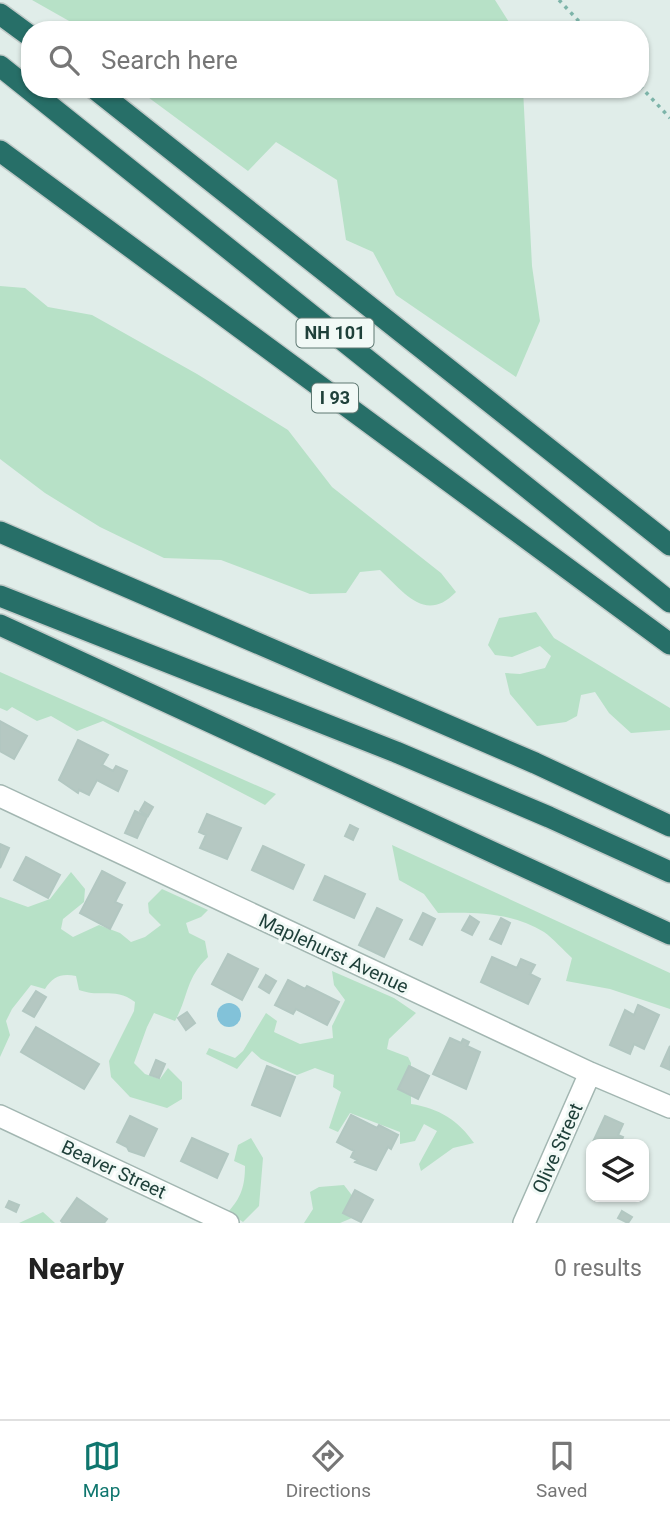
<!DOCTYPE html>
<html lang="en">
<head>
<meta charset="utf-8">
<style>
  :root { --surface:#fff; --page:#f6f6f6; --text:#222; --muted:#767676; --line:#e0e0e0; --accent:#0f766e }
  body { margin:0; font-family:Roboto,sans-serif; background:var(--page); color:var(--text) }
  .controls { position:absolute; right:21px; bottom:21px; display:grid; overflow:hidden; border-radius:14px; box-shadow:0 2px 5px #0004 }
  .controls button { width:63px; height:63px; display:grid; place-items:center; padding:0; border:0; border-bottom:2px solid var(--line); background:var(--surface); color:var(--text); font:35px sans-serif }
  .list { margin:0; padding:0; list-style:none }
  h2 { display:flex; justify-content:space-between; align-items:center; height:91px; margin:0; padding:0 28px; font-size:30px }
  h2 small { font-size:23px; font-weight:400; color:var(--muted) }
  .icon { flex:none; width:38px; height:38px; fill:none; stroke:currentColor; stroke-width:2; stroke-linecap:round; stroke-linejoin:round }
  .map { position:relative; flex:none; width:670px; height:1223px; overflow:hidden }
  .search { position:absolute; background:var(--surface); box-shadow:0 2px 5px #0004; left:21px; right:21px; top:21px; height:77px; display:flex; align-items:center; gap:18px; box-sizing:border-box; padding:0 24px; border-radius:28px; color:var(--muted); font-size:26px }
  .sheet { height:196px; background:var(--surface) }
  nav { display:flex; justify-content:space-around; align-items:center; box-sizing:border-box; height:98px; border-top:2px solid var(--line); background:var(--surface); font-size:19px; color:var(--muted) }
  nav a { display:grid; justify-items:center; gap:4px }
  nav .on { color:var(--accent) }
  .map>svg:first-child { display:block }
  .green { fill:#b7e1c7 }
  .water { fill:#82c2d9 }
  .building { fill:#b5c8c2; stroke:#b2c7c1; stroke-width:2 }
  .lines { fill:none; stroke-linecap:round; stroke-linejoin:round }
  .minor-casing { stroke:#a2b6b1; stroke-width:24 }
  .highway-casing { stroke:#c0cac8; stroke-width:24 }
  .path { stroke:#7db4a9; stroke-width:3.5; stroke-dasharray:3.5 5; stroke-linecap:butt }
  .minor { stroke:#fff; stroke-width:21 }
  .highway { stroke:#276f68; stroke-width:21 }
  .labels { text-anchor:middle; stroke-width:6; stroke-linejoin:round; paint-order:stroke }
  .shield { fill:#f1f9f6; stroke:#5e7872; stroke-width:2 }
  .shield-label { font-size:18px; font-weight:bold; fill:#1f403a }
  .street-label { font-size:19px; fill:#1f403a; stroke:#f1f9f6 }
</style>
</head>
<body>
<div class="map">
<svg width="670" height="1223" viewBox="0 0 670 1223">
  <rect width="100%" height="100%" fill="#e0ede9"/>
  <path class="green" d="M32 0H495L514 30H85Z
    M137 89H523L532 266 540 321 516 377 396 295 373 252 346 240 337 180 276 142 248 171Z
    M0 286 25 288 48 307 92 315 197 374 288 430 332 487 441 573 456 592C425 624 404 592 380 570L360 572 346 593 310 594 221 560 164 558 100 527 45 493 0 459Z
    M536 612 554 638 670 708V730L631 733 609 713 595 692 581 695 577 716 566 722 537 726 510 694 505 673 520 674 545 668 551 656 540 646 512 657 495 655 488 645 499 618Z
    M0 672 276 794 265 805 103 721 77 731 51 716 37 721 12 707 7 711 0 708Z
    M392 845 670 973V1009L610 989 566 981 572 958C563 950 554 939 544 932 512 912 474 912 438 913L424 894 399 880Z
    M71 872 85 889 84 902 63 919 61 929 73 937 99 925 120 933 131 942 145 937 161 925 149 913 148 903 162 889 208 910 201 917 186 923 189 933 205 941 208 957C185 979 189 996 175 1021L154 1013 147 1027 134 1063 145 1074 160 1079 168 1068 182 1082V1099L167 1108 130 1097 111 1077 109 1061 134 1011 135 1002C115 987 101 998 79 990L76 976C62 973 53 976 45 989L31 985 12 1009 6 1021 10 1035 0 1057V897L28 907 50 899Z
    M332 971 394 998 416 1013 389 1039 387 1049 408 1057 411 1063V1104C439 1108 459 1121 474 1143L453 1148 421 1171 419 1164 437 1131 424 1124 415 1141 400 1144V1132L350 1113 338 1132 329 1128 341 1092 333 1087 334 1075 315 1068 297 1075 261 1059 252 1051 237 1069 206 1054 209 1048 235 1058 243 1051 266 1013 277 1021 274 1032 300 1044 333 1038 332 1026 345 1000 334 985Z
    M251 1138 263 1158 259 1206 243 1222 228 1212C241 1198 245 1186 245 1166L234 1161 238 1145Z
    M344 1185 357 1202 359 1215 340 1223H304L313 1209 310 1192 319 1187Z
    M43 1212 55 1223H19Z"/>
  <path class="water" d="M217 1015a12 12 0 1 1 24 0a12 12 0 1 1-24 0Z"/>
  <path class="building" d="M0 721 27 736 14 759 0 751Z
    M78 740 108 755 102 765 113 771 116 766 127 771 118 791 97 780 89 795 79 790 78 793 59 780Z
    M145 802 153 807 148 816 140 811Z
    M135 811 147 817 137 838 125 833Z
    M207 814 241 828 227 859 200 848 206 835 199 832Z
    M350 825 358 829 353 840 345 836Z
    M0 844 9 848 0 868Z
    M263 846 304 865 293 889 252 870Z
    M26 857 60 875 48 898 14 880Z
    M102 871 125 883 115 902 122 905 110 929 80 913Z
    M325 876 365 894 354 918 314 900Z
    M377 908 402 920 384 957 359 945Z
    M423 913 435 919 422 945 410 939Z
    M470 916 479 922 472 935 462 930Z
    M501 918 510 923 501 944 490 939Z
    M228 954 258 969 242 1000 212 984Z
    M492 957 517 968 521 959 535 965 530 974 540 979 528 1004 481 982Z
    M266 975 276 981 269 993 259 987Z
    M288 980 305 989 307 986 339 1002 327 1025 296 1009 293 1014 275 1005Z
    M36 991 46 997 34 1017 23 1011Z
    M638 1005 659 1015 644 1049 634 1044 630 1054 610 1045 625 1010 634 1015Z
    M187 1012 195 1023 186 1030 178 1018Z
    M36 1027 99 1064 84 1089 21 1052Z
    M450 1038 461 1043 463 1039 469 1042 467 1046 480 1052 466 1089 433 1074Z
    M670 1046V1070L661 1066Z
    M156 1060 165 1064 159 1078 150 1075Z
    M267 1066 295 1077 280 1116 252 1105Z
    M409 1066 429 1076 418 1099 398 1089Z
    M351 1115 377 1128 379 1125 398 1135 391 1149 388 1147 376 1170 355 1162 357 1160 351 1157 354 1151 337 1142Z
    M130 1116 157 1129 144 1156 129 1151 127 1147 117 1142Z
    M605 1116 623 1124 618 1135 623 1137 620 1144H592Z
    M192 1138 228 1154 217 1178 181 1161Z
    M355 1190 373 1200 361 1222 343 1213Z
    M77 1198 107 1219 104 1223H63L61 1221Z
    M9 1201 19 1205 16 1212 6 1207Z
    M622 1211 632 1217 628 1223 618 1218Z"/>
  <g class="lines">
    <g class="minor-casing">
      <path id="minor" d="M0 796 590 1073 670 1107
        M0 1116 228 1223
        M524 1223 590 1073"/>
    </g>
    <g class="highway-casing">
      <path id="highway" d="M0 14 30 36
        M0 66 670 602
        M95 89 670 545
        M0 151 670 644
        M0 532 535 763 670 826
        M0 596 396 752 549 817 670 872
        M0 625 670 934"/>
    </g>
    <path class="path" d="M559 0 587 30
      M640 86 670 118"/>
    <use href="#minor" class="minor"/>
    <use href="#highway" class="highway"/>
  </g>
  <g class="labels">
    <g class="shield">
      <rect x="296.5" y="318.5" width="77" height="29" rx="5"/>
      <rect x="312" y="383.5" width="46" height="29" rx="5"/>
    </g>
    <g class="shield-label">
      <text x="335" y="339">NH 101</text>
      <text x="335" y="404">I 93</text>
    </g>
    <g class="street-label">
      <text transform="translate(334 953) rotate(25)" y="7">Maplehurst Avenue</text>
      <text transform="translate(557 1148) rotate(-66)" y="7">Olive Street</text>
      <text transform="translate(114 1169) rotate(25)" y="7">Beaver Street</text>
    </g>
  </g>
</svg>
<div class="controls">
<button><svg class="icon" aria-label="layers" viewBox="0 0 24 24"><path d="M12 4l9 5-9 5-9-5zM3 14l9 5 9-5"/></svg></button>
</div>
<div class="search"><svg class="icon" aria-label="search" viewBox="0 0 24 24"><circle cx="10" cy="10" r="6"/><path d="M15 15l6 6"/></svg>Search here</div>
</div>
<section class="sheet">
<h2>Nearby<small>0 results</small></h2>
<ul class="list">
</ul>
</section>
<nav>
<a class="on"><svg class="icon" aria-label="map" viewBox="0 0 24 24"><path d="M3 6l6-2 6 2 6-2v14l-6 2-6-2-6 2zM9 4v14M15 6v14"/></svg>Map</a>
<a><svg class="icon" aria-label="directions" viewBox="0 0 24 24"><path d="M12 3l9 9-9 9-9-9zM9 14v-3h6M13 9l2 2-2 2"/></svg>Directions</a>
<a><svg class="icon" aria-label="saved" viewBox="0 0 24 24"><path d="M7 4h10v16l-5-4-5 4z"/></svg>Saved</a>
</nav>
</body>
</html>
